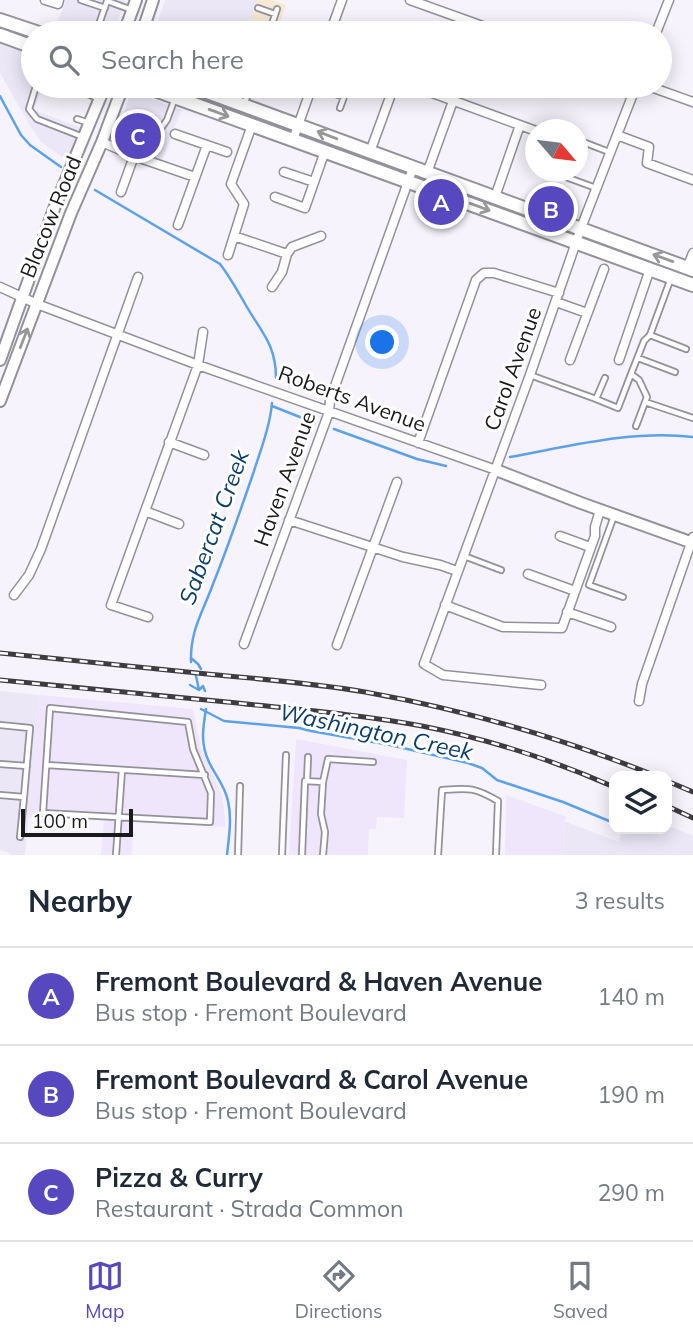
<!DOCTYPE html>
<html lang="en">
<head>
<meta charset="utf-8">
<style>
  :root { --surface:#fff; --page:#f2f2f3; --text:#1f2937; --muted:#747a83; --line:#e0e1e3; --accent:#5848c0 }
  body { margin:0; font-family:Mulish,sans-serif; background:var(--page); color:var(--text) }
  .controls { position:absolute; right:21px; bottom:21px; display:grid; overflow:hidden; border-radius:14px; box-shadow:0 4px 18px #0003 }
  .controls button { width:63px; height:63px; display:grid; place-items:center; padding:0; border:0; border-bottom:2px solid var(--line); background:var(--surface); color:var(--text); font:35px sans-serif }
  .compass { position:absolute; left:525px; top:119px; width:63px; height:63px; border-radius:50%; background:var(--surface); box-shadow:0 4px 18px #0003; rotate:118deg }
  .scale { position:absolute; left:21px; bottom:18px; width:112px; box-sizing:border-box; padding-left:7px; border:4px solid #1a191c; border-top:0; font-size:19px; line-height:24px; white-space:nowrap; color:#1a191c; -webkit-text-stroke:5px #fff; paint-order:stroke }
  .you { position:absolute; left:383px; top:343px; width:24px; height:24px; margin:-18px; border:5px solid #fff; border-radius:50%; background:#1a73e8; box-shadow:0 0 0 10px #1a73e833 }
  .badge { display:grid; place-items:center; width:46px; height:46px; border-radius:50%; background:var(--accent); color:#fff; font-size:23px; font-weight:700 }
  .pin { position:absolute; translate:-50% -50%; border:4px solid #fff; box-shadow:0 2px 7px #0006 }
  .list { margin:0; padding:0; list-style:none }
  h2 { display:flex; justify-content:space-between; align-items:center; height:91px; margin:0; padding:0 28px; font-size:30px }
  h2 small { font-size:23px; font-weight:400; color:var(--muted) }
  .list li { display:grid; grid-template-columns:46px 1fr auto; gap:21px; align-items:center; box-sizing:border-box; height:98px; padding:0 28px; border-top:2px solid var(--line) }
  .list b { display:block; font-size:26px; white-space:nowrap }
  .list p { margin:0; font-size:23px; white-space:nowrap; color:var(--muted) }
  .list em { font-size:23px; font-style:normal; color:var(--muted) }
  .icon { flex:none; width:38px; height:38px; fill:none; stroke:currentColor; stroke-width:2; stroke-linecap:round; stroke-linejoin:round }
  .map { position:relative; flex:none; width:693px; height:855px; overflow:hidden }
  .search { position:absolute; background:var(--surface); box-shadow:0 4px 18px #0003; left:21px; right:21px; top:21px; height:77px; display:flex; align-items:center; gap:18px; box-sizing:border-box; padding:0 24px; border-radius:38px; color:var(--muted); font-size:26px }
  .sheet { height:385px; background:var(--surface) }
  nav { display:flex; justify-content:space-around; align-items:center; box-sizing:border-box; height:98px; border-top:2px solid var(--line); background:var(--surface); font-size:19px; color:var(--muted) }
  nav a { display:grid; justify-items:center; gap:4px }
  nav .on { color:var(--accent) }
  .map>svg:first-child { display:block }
  .built { fill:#ebe7f7 }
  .industrial { fill:#f0e6fb }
  .education { fill:#f7e9d5 }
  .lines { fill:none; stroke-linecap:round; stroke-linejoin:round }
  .stream { stroke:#5da2e9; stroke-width:2.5 }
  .lane-casing { stroke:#939199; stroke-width:8 }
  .street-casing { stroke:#939199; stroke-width:11 }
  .secondary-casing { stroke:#939199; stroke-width:14 }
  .primary-casing { stroke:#939199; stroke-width:16 }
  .lane { stroke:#fff; stroke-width:4.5 }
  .street { stroke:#fff; stroke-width:8 }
  .secondary { stroke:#fff; stroke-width:10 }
  .primary { stroke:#fff; stroke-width:12 }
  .rail-casing { stroke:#3e3c40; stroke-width:5 }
  .rail { stroke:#fff; stroke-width:2.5; stroke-dasharray:8; stroke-linecap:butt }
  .oneway { stroke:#989899 }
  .labels { text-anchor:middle; stroke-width:6; stroke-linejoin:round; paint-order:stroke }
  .street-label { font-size:21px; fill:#1a191c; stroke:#fff }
  .water-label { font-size:23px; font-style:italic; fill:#0b3e6c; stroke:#fff }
</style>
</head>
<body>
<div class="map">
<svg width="693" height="855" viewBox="0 0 693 855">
  <rect width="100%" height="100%" fill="#f6f3fc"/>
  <path class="built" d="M66 0H125L114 33H79L56 26Z
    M165 0H257L246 33H154Z
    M0 43 33 56V86H43L34 110 82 128 68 161 41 142 30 126 0 73Z
    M136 93 181 110 162 160 137 152 114 141 130 96Z
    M0 691 40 695 25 855H11L7 852 0 850Z
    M564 821 619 842 621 829H667V825L693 836V855H562Z"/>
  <path class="industrial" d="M40 695 193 709 201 749 222 794 225 817V827L133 822 132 855H101L104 821 41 817 28 818Z
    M296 739 407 760 404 818 377 817 376 829H369L368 855H289Z
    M506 795 567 817 564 821 562 855H505Z"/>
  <path class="education" d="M257 0H271L286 5 276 33H246Z"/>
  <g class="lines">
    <path class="stream" d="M0 96 21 135 30 145 61 167
      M95 190 220 264C230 277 236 288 244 302 260 331 276 343 276 378
      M272 406 315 423
      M334 429 417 459 446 466
      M510 457C571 446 631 430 693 437
      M191 658 198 664 201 669
      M191 662C190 630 203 612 213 584 228 547 241 509 254 471 261 449 270 426 272 403
      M196 676 199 690
      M190 685 199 690
      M199 690 203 686 205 691
      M201 709 224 721 299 728 311 731 390 745 468 763 482 768 497 780 563 802 614 823
      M206 709C203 728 200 743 209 762 215 775 225 786 228 801 232 818 229 837 227 855"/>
    <g class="lane-casing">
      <path id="lane" d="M81 0 105 8
        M258 8 275 14
        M96 33 107 1 132 10
        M269 33 277 9
        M36 86 29 109 37 119 83 137
        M312 86 344 97
        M88 94 99 99
        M244 105 251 86
        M340 108 348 86
        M77 119 89 123
        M578 140 609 152
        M149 160 159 131 167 120 175 98
        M552 172 596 188
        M650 335 686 349
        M638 358 675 372
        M530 375 596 399
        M605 378 596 399 618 408 631 374
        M645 402 693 418
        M636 426 647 397 639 380 631 374 644 341 650 335 671 278
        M614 516 589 585 623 597
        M464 556 501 570
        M50 708 188 722 193 749 211 793 210 822 43 813Z
        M0 725 30 728 24 797 0 795
        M0 764 27 766
        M47 765 205 775
        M307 781 308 757
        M323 782 328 759 373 762
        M20 837 24 797
        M116 855 122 770
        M238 855 240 786
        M282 855 286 755
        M302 855 305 781 323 782 321 814 325 832 323 855
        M438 855 442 790C469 788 474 787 498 801L496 855"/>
    </g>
    <g class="street-casing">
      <path id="street" d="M45 0 58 4 59 0
        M410 0 502 33
        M330 33 342 0
        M656 33 669 0
        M648 86 693 102
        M427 91 536 131
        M175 134 227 152
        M617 135 649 147 647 163 693 180
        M293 140 312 86
        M102 142 134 156 195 177
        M370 152 394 86
        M284 172 314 182
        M427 173 453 101
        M121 192 134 156
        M275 197 305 208 325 151
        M495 197 520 125
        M178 225 207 145
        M234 236 287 254
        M228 255 244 204 231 184 252 125
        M687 268 693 253
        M0 287 37 304 198 365 496 470
        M272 287 282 272 287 254 292 247 321 236
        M556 302 587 313
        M570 360 604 269
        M619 360 650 269
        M169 442 204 455
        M418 443 476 280 484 273H494L559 293
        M145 511 179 524
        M289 520 403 557 440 565 457 571
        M560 536 590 547
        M528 574 575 591
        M14 595 29 575 41 549 138 277
        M445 605 503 627 562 628 595 536V527L600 510
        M567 612 611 627
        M148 617 111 605 198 365 203 332
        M244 644 329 412 330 400 413 168
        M337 645 397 482
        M541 685 443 675 424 664 530 375 581 228 636 86
        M639 701 642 684 693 537"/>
    </g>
    <g class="secondary-casing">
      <path id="secondary" d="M124 33 136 0
        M142 33 153 0
        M0 360 55 206 105 86
        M0 401 71 213 102 142 123 86
        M496 470 581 503 693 543"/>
    </g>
    <g class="primary-casing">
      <path id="primary" d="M0 20 39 33
        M0 35 33 47
        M144 86 693 285
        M191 86 693 270"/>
    </g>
    <use href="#lane" class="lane"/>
    <use href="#street" class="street"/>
    <use href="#secondary" class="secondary"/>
    <use href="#primary" class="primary"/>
    <g class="rail-casing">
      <path id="rail" d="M0 653C69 660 138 667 207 674 260 679 313 683 365 692 465 710 562 738 656 776
        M0 680C76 688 152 695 227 702 292 709 358 714 422 726 488 739 553 760 614 787
        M667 781 693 792
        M667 806 693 818"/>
    </g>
    <use href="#rail" class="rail"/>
  </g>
  <defs><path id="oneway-shaft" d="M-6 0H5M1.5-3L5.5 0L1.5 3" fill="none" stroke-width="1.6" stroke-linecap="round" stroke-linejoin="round" transform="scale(1.75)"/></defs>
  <g class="oneway">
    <use href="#oneway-shaft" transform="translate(219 113) rotate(20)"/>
    <use href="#oneway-shaft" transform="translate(327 135) rotate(-159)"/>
    <use href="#oneway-shaft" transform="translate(480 207) rotate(20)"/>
    <use href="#oneway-shaft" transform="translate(663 258) rotate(-160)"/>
    <use href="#oneway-shaft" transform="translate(24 338) rotate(-69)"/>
  </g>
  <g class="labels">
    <g class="street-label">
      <text transform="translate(51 217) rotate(-68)" y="7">Blacow Road</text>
      <text transform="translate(513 369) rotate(-70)" y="7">Carol Avenue</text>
      <text transform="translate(352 399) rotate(20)" y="7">Roberts Avenue</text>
      <text transform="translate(285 479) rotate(-70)" y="7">Haven Avenue</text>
    </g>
    <g class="water-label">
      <text transform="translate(214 527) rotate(-70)" y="8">Sabercat Creek</text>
      <text transform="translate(376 732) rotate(12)" y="8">Washington Creek</text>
    </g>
  </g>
</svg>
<div class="controls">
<button><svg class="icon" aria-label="layers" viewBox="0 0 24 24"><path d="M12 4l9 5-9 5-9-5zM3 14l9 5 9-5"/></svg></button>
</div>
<svg class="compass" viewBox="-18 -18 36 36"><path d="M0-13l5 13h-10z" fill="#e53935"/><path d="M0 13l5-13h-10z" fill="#747a83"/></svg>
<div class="scale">100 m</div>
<div class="you"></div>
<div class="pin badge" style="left:441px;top:202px">A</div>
<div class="pin badge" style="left:551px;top:209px">B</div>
<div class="pin badge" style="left:138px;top:136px">C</div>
<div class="search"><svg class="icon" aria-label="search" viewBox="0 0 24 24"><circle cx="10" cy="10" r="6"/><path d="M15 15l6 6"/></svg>Search here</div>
</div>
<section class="sheet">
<h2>Nearby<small>3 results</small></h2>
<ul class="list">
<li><span class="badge">A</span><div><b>Fremont Boulevard &amp; Haven Avenue</b><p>Bus stop · Fremont Boulevard</p></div><em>140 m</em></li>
<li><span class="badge">B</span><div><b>Fremont Boulevard &amp; Carol Avenue</b><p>Bus stop · Fremont Boulevard</p></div><em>190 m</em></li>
<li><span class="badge">C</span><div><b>Pizza &amp; Curry</b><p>Restaurant · Strada Common</p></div><em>290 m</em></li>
</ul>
</section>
<nav>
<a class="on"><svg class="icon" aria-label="map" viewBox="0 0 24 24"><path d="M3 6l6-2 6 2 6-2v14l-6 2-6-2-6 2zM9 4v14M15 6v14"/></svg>Map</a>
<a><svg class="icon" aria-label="directions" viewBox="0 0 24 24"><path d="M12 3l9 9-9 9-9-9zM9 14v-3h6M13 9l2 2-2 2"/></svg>Directions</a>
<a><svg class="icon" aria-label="saved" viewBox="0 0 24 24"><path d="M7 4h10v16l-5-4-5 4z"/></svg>Saved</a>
</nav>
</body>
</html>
